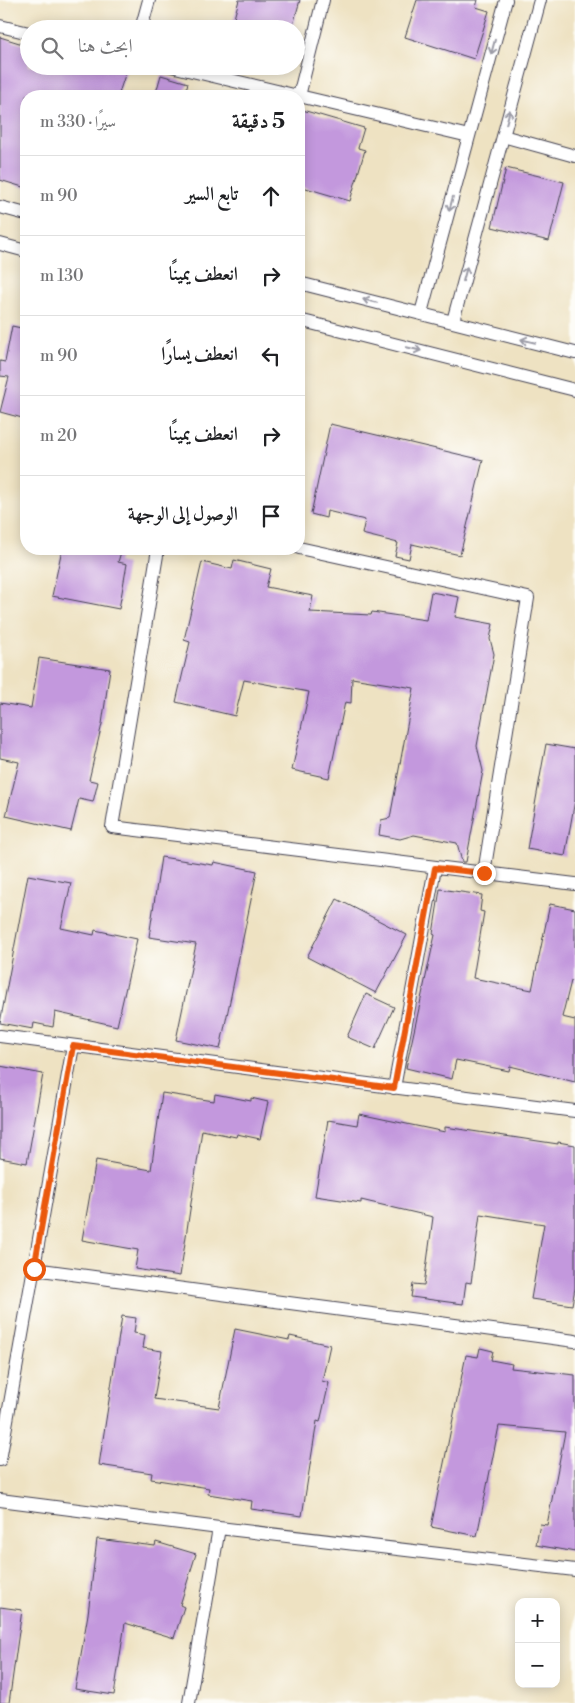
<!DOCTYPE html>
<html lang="ar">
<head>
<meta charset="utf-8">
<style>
  :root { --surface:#fff; --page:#f2f2f2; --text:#202124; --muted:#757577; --line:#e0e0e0 }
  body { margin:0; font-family:"Libre Bodoni",Amiri,serif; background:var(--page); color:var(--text); direction:rtl }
  .controls { position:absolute; right:15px; bottom:15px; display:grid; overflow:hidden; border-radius:10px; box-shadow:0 2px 12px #0003 }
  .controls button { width:45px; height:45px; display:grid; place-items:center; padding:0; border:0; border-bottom:1px solid var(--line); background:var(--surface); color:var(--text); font:25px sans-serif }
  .stop { position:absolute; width:15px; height:15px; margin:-11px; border:4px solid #ea580c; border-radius:50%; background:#fff }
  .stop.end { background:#ea580c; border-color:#fff; box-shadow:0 1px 5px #0008 }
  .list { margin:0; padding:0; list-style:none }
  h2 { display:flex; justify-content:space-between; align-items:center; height:65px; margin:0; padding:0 20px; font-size:21px }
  h2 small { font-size:16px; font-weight:400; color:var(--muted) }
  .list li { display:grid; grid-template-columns:32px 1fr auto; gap:15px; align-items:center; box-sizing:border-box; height:80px; padding:0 20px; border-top:1px solid var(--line) }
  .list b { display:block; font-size:19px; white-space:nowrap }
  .list em { font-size:16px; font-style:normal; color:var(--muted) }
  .icon { flex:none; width:28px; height:28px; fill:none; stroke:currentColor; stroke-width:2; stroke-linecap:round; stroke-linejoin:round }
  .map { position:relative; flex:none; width:575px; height:1703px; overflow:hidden; direction:ltr }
  .search { position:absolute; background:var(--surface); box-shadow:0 2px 12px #0003; left:20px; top:20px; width:285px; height:55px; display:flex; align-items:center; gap:12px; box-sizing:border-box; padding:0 18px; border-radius:28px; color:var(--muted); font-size:19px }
  .panel { position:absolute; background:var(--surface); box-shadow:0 2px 12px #0003; left:20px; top:90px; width:285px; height:465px; border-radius:20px; direction:rtl }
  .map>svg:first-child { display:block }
  .building { fill:#c398dd }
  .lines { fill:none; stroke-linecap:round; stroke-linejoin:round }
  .street-casing { stroke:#413f4f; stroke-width:14 }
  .street { stroke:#fff; stroke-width:12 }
  .oneway { stroke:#9c9ca7 }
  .route { stroke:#ea580c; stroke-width:6 }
</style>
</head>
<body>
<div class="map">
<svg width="575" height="1703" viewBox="0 0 575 1703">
  <rect width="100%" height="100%" fill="#fdfcf7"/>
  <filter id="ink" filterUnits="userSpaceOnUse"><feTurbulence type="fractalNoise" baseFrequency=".02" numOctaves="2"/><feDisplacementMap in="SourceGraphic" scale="10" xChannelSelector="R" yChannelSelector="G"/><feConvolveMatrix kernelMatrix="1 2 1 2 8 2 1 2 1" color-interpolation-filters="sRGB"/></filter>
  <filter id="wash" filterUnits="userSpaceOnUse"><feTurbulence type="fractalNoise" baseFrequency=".0096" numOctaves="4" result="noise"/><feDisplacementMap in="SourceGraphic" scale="20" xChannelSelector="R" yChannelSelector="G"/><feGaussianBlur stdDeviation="1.12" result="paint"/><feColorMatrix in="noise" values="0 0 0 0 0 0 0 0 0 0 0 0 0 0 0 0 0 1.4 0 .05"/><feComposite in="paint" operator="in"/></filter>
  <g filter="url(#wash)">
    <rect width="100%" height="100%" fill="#eee2c2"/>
    <g id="blocks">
      <path class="building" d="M239 0H300L292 29H231Z
        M417 0H478L476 7 489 11 474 59 405 37Z
        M0 37 29 46V66H109L126 72 118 96H26V188L0 180Z
        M161 75 188 83 184 96H155Z
        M299 109 364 128 358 148 365 150 350 201 299 186Z
        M506 168 564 182 549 241 492 227Z
        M12 326 26 329V419L0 412 9 377 0 376V361L5 362Z
        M330 424 483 460 460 555 412 544 409 559 395 556 398 543 362 534 365 520 327 511 326 518 311 514Z
        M62 549H106L121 552 118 562 127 564 119 609 52 596Z
        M234 560 271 569 266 587 313 596 310 612 371 615 372 612 426 620 431 592 459 597 455 617 493 624 490 639 494 654 477 746 483 771 466 862H462L457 843 414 835 400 839 379 835 381 820 390 818 414 688 352 678 351 703 345 702 329 778 292 770 309 692 244 680 235 716 176 702 190 642 184 640 202 562 232 569Z
        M39 658 110 669 102 724 89 780 98 782 93 802 79 799 71 831 6 816 19 762 0 758V703L31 708Z
        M546 744 575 749V800L565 856 527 849Z
        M161 857 213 865 214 862 257 871 220 1049 176 1040 196 944 149 937Z
        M28 875 71 883 61 928 94 935 95 930 137 939 117 1026 55 1012 53 1027 34 1023 33 1029 0 1023Z
        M440 889 482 895 480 911 484 912 473 978 532 990 550 904 575 909V982L571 981 562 1017 575 1020V1082L510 1066 509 1071 456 1060 452 1079 406 1068 435 935 433 934Z
        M337 899 407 935 376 993 307 957Z
        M366 994 394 1007 375 1049 347 1037Z
        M0 1066 43 1074 27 1163 0 1158Z
        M162 1093 214 1101 215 1094 251 1101V1098L268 1102 260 1139 237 1134 236 1137 202 1130 180 1276 135 1269 138 1250 82 1240 96 1160 151 1170Z
        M359 1114 445 1132V1127L558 1144V1142L575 1145V1288L572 1305 531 1299 544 1224 480 1214 471 1283 466 1282 463 1304 411 1297 413 1284 424 1285 433 1217 361 1200V1203L315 1196 328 1120 357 1125Z
        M122 1316 136 1318 134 1333 145 1335 143 1348 162 1351 154 1399 219 1408 235 1329 289 1340 290 1336 330 1345 322 1381 329 1383 320 1422 317 1421 302 1516 251 1509 252 1501 208 1494 209 1488 151 1479 152 1473 99 1465Z
        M480 1348 493 1351 491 1360 512 1364 511 1368 575 1375V1552L536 1545 540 1524 547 1525 565 1432 499 1426 477 1536 431 1527 466 1355 478 1357Z
        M97 1539 155 1546 156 1542 196 1554 180 1605 184 1607 174 1638 125 1623 114 1695 75 1689 88 1614Z
        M0 1607 22 1610 9 1703H0Z"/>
    </g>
  </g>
  <g filter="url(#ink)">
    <use href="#blocks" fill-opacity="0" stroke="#413f4f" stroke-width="1"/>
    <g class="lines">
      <g class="street-casing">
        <path id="street" d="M0 26 29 33
          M141 29 149 0
          M171 66 298 96
          M299 96 469 136
          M299 96 323 0
          M503 136 575 156
          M0 207 26 214
          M0 244 26 251
          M299 283 575 353
          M421 313 506 0
          M299 320 575 390
          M453 321 540 0
          M299 548 528 598 484 873
          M158 549 112 827 575 884
          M0 1036 575 1111
          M394 1088 435 868
          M34 1269 575 1341
          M0 1460 73 1046
          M0 1500 219 1528 575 1570
          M189 1703 219 1528"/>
      </g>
      <use href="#street" class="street"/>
    </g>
    <defs><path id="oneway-shaft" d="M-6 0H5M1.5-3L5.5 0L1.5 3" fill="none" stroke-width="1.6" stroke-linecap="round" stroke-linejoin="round" transform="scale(1.25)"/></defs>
    <g class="oneway">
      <use href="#oneway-shaft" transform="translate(493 47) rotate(105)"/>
      <use href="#oneway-shaft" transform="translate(508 117) rotate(-75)"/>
      <use href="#oneway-shaft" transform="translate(451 204) rotate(105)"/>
      <use href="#oneway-shaft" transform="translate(465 274) rotate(-75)"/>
      <use href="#oneway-shaft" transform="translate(370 301) rotate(-166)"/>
      <use href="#oneway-shaft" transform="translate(528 341) rotate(-166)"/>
      <use href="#oneway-shaft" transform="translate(414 349) rotate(14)"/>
    </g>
  </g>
  <g class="lines" filter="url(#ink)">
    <path class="route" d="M34 1269 73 1046 394 1088 435 868 484 873"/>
  </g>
</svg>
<div class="controls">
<button>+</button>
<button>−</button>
</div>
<div class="stop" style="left:34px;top:1269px"></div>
<div class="stop end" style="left:484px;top:873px"></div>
<div class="search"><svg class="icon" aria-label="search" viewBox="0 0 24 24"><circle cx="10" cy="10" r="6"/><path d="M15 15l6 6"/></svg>ابحث هنا</div>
<section class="panel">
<h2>5 دقيقة<small>سيرًا · 330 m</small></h2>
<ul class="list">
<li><svg class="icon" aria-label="ahead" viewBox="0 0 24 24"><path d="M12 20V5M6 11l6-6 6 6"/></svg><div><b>تابع السير</b></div><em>90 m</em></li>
<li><svg class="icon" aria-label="right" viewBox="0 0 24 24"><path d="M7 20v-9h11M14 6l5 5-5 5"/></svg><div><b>انعطف يمينًا</b></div><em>130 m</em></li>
<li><svg class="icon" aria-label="left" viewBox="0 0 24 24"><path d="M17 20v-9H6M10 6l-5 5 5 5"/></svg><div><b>انعطف يسارًا</b></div><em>90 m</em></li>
<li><svg class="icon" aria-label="right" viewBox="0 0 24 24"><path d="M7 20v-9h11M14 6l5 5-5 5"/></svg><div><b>انعطف يمينًا</b></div><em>20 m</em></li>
<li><svg class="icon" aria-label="arrive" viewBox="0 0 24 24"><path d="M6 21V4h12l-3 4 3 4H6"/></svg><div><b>الوصول إلى الوجهة</b></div></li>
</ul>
</section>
</div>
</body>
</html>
